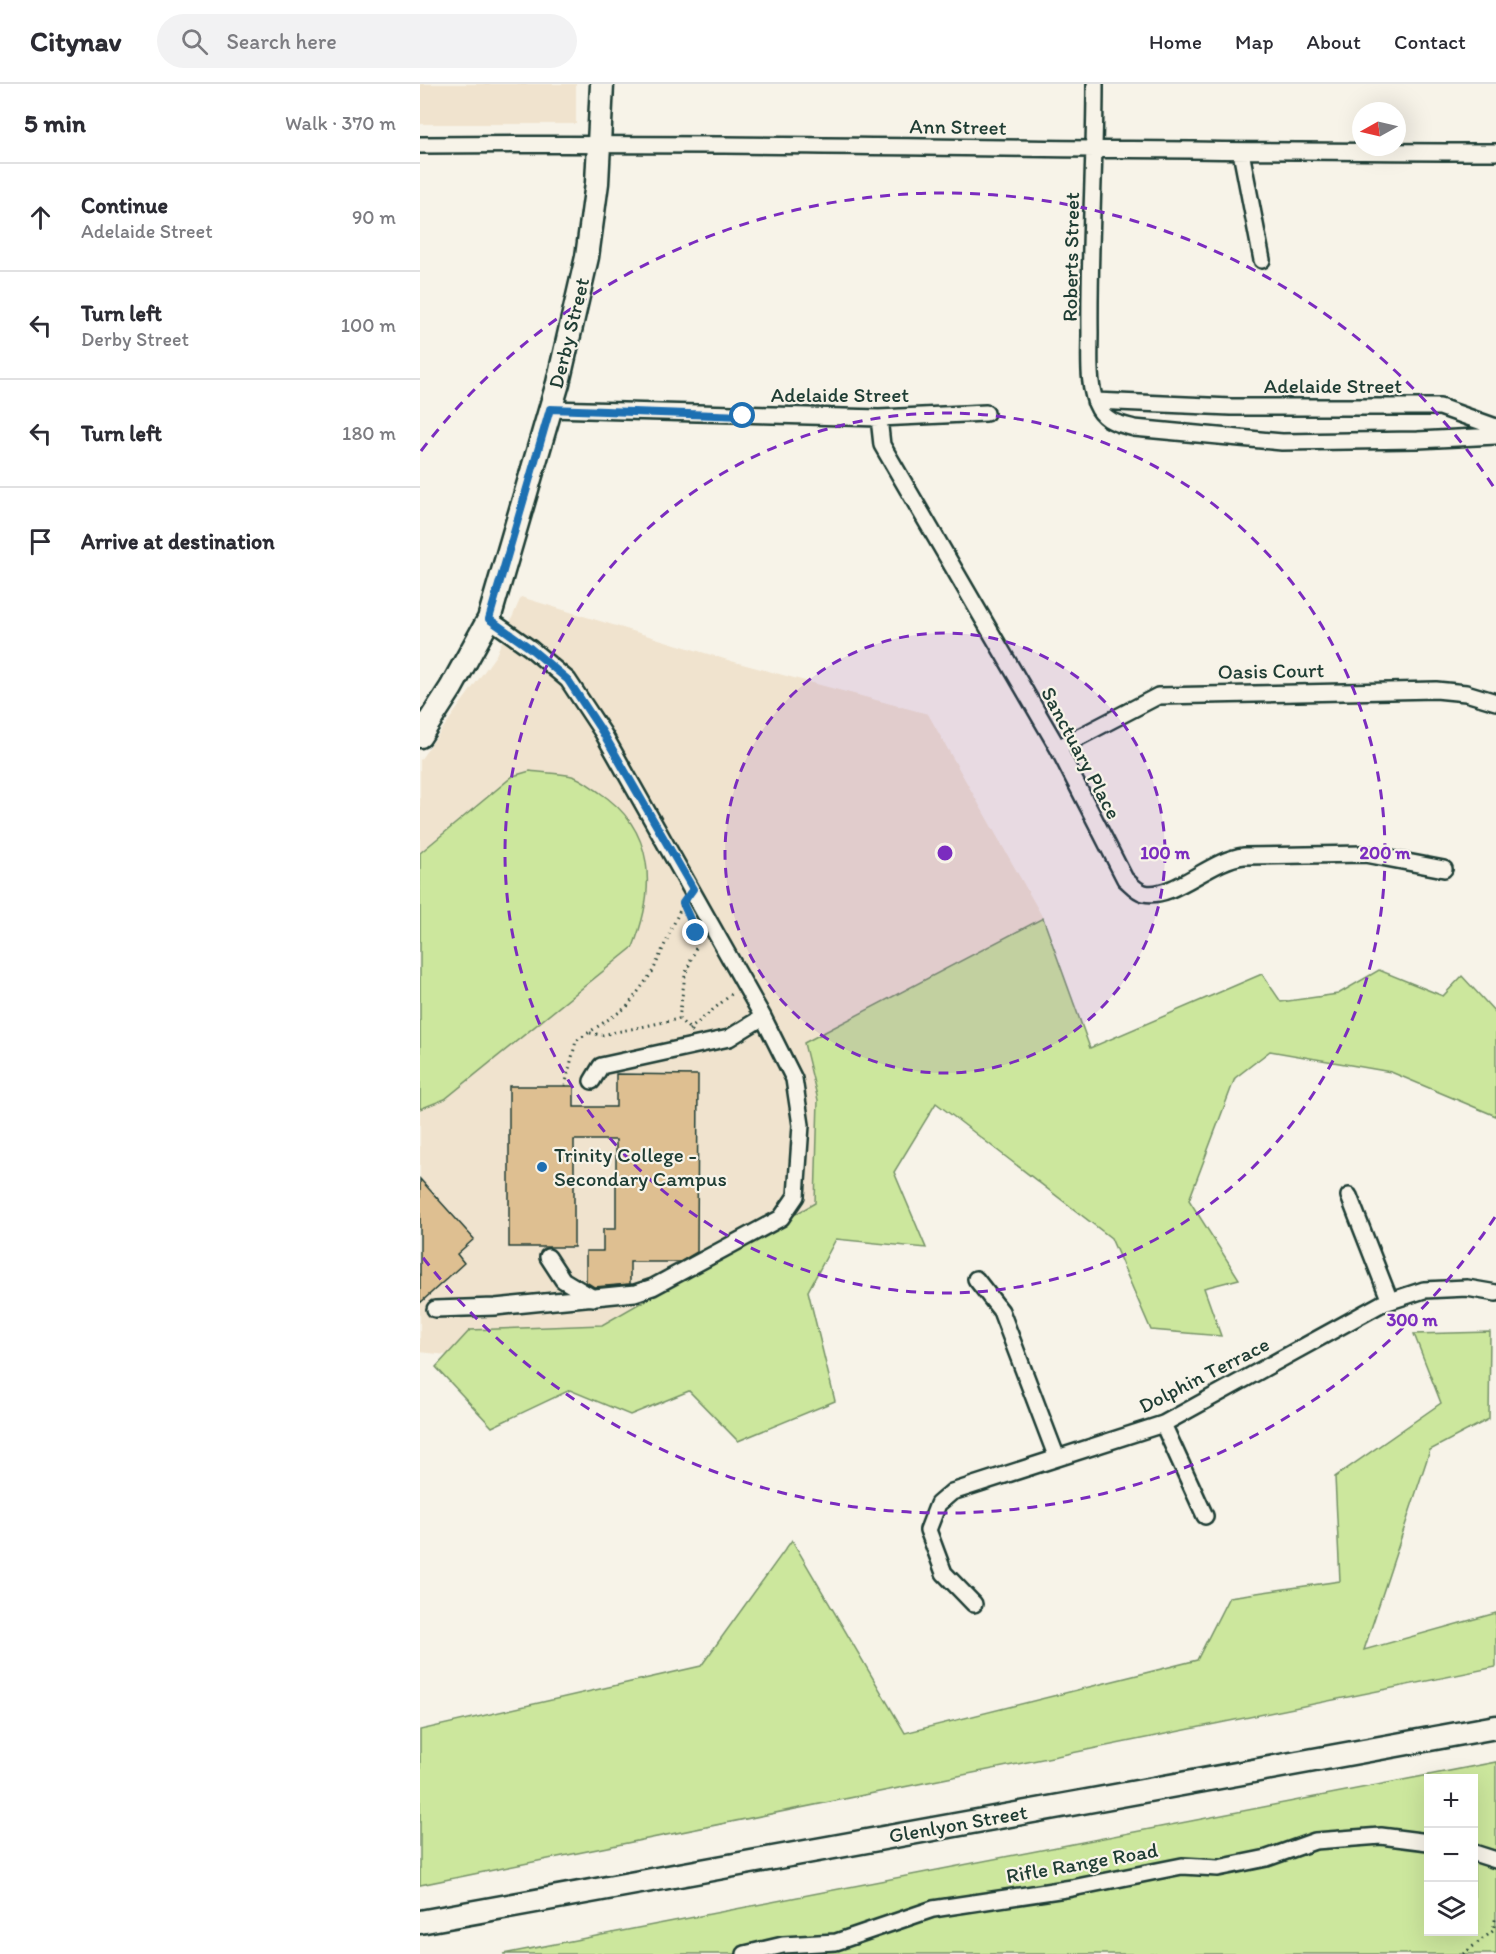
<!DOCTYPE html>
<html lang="en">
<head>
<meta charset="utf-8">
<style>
  :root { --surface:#fff; --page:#f2f2f3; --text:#2b2b33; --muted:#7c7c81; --line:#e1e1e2 }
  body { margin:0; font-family:Itim,sans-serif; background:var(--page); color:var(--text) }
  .controls { position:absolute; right:18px; bottom:18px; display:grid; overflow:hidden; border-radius:0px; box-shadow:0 6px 24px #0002 }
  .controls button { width:54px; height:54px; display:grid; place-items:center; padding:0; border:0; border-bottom:2px solid var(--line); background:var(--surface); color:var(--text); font:30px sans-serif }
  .compass { position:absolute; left:932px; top:18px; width:54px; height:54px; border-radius:50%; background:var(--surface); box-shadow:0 6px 24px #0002; rotate:262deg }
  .stop { position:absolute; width:18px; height:18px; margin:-14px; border:4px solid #1f6fb2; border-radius:50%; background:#fff }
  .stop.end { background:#1f6fb2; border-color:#fff; box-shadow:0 2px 6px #0008 }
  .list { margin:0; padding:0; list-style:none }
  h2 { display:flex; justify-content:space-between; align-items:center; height:78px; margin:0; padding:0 24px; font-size:26px }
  h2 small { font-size:20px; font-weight:400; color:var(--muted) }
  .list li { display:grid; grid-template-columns:39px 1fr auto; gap:18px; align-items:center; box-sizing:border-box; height:108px; padding:0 24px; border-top:2px solid var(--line) }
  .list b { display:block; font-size:22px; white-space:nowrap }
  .list p { margin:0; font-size:20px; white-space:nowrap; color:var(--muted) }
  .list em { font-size:20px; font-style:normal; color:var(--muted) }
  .icon { flex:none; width:33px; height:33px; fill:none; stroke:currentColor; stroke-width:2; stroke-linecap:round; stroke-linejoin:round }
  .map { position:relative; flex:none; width:1076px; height:1870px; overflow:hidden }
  header { display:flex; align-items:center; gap:36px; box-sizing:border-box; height:84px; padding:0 30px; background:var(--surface); border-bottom:2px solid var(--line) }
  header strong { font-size:28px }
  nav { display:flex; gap:33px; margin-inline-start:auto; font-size:21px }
  .search { width:420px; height:54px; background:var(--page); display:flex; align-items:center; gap:15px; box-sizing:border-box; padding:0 21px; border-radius:33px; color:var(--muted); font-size:22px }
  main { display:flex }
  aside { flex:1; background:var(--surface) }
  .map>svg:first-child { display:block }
  .built { fill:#f0e3ce }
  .green { fill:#cce79d; stroke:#769268; stroke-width:1.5; fill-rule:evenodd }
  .building { fill:#debf91; stroke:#1f3d34; stroke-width:1.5 }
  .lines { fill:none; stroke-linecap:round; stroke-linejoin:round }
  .street-casing { stroke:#1f3d34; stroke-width:20 }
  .secondary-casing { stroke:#1f3d34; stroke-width:27 }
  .path { stroke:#1f3d34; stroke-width:3; stroke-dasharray:1.5 4.5; stroke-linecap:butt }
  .street { stroke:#f7f3e8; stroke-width:15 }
  .secondary { stroke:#f7f3e8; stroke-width:22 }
  .route { stroke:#1f6fb2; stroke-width:8 }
  .ring { fill:none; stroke:#7b2cbf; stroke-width:3; stroke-dasharray:10 8 }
  .poi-dot { fill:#1f6fb2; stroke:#f7f3e8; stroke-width:2 }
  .labels { text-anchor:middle; stroke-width:4.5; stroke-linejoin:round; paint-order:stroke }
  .street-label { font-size:21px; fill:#1f3d34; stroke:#f7f3e8 }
  .poi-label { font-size:21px; fill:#1f3d34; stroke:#f7f3e8; text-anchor:start }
  .centre { fill:#7b2cbf; stroke:#f7f3e8; stroke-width:3 }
  .ring-label { font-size:18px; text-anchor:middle; font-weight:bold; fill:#7b2cbf; stroke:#f7f3e8; stroke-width:4.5; stroke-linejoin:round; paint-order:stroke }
</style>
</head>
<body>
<header>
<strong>Citynav</strong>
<div class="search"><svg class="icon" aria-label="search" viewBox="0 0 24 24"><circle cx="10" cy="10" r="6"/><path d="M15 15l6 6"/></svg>Search here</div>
<nav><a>Home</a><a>Map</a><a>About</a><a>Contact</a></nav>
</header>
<main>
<aside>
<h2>5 min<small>Walk · 370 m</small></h2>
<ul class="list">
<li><svg class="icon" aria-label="ahead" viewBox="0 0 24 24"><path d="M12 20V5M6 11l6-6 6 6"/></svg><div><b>Continue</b><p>Adelaide Street</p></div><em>90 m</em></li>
<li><svg class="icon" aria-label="left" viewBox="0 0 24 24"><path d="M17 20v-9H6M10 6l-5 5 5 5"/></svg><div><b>Turn left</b><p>Derby Street</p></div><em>100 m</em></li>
<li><svg class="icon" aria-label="left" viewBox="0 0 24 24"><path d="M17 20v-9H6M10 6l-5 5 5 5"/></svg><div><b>Turn left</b></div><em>180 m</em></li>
<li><svg class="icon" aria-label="arrive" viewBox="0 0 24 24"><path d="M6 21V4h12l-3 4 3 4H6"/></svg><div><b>Arrive at destination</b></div></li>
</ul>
</aside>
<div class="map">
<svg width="1076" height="1870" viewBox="0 0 1076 1870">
  <rect width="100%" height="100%" fill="#f7f3e8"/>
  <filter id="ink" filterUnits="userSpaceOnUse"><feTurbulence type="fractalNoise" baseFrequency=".0167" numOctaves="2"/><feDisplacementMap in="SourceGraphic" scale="12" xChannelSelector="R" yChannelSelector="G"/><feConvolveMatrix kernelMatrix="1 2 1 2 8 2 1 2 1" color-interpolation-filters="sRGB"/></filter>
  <g filter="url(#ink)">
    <path class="built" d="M0 0H156V40H0Z
      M101 513 311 577 508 630 623 834 399 1138 133 1283 0 1268V676L76 571Z"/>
    <path class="green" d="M110 687C124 689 138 689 152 692 161 694 171 703 179 708 236 746 236 805 213 863L25 1015 0 1025V769L93 692Z
      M623 834 670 964 842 890 861 918 918 910 959 886 1023 912 1042 892 1076 929V1032L971 988 850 967 815 994 769 1116 819 1195 784 1204 801 1252 731 1246 691 1154 516 1019 474 1088 506 1164 416 1155 388 1207 415 1317 318 1357 269 1307 210 1331 150 1306 72 1343 16 1283 50 1246 182 1241 395 1119 398 1016 384 959Z
      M1070 1248 1069 1335 1010 1366 944 1566 1076 1529V1583L0 1801V1646L281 1582 372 1456 485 1649 777 1576 809 1513 920 1497 915 1393 1021 1319 994 1250Z
      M1076 1678V1870H83ZM1008 1694H1054V1848H1008Z"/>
    <path class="building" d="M196 990 278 991 277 1168 260 1178H210V1200L174 1203 166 1198V1167H183V1145H196V1056H154V1163H89V1002H154V1023H196Z
      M0 1095 54 1155 37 1170 44 1179 0 1219Z"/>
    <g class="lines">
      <g class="street-casing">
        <path id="street" d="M675 0C675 83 669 165 670 248 670 272 667 304 679 325 687 338 700 340 714 344L862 358 998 356 1076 352
          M0 61C359 58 717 68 1076 68
          M821 68 842 176
          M675 317 811 323H1020L1076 343
          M130 325 459 334 566 329
          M459 334 462 361 638 664 705 795C711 800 716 807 724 809 753 816 791 775 824 772L945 770 1024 785
          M69 535 110 564 148 596 183 649 343 933 309 954 181 982 172 997
          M638 664 738 612 1016 606 1046 609 1076 618
          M929 1112 970 1217
          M128 1173 143 1196 173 1214
          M556 1195 581 1227 637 1374
          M15 1225 75 1223 215 1209 233 1203 361 1134 376 1112 381 1041 374 995 343 933
          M743 1340 785 1432
          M554 1520 524 1489 508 1446 518 1420 532 1408 743 1340 961 1220 1004 1206 1047 1204 1076 1209
          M1054 1769 1076 1776
          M325 1870 363 1861 416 1858 513 1825 652 1804 762 1782 798 1784 847 1774 895 1757 961 1752 1008 1758"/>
      </g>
      <g class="secondary-casing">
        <path id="secondary" d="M0 652 31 604 69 535 138 299 167 173 177 99 182 0
          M0 1838 1076 1643"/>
      </g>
      <path class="path" d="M259 935 265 891 277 861 275 844
        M269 946 314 908
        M170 949 182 951 259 935 273 948
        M145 1002 156 957 207 923 233 887 263 819
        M1043 1870 1073 1847 1076 1831"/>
      <use href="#street" class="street"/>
      <use href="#secondary" class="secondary"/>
    </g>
  </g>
  <g class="lines" filter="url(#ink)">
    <path class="route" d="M276 849 263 819 273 805 183 649 148 596 110 564 69 535 130 325 323 332"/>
  </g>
  <circle cx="525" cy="769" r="220" fill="#7b2cbf" fill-opacity=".12"/>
  <g class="ring">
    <circle cx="525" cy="769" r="220"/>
    <circle cx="525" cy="769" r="440"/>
    <path d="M1075 1133A660 660 0 0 1 1 1171M1 367A660 660 0 0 1 1075 405"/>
  </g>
  <circle class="poi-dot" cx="122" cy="1083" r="6"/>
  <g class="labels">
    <g class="street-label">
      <text transform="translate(538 43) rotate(1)" y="7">Ann Street</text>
      <text transform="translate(651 173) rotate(-89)" y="7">Roberts Street</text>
      <text transform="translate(149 249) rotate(-76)" y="7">Derby Street</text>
      <text x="913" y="309">Adelaide Street</text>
      <text x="420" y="318">Adelaide Street</text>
      <text transform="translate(851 587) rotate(-1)" y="7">Oasis Court</text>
      <text transform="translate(661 669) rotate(62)" y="7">Sanctuary Place</text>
      <text transform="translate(784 1291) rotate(-27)" y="7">Dolphin Terrace</text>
      <text transform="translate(538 1740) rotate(-10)" y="7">Glenlyon Street</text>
      <text transform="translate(662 1779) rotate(-10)" y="7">Rifle Range Road</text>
    </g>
    <g class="poi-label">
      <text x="134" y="1078">Trinity College -<tspan x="134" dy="24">Secondary Campus</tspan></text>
    </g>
  </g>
  <circle cx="525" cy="769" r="9" class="centre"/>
  <g class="ring-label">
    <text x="745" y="775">100 m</text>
    <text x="965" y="775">200 m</text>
    <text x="992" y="1242">300 m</text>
  </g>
</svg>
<div class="controls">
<button>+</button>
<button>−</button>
<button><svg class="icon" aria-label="layers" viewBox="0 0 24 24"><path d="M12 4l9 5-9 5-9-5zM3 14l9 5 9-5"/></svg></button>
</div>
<svg class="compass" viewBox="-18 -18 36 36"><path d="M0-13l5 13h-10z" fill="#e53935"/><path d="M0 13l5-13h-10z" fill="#7c7c81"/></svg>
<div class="stop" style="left:323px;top:332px"></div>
<div class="stop end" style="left:276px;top:849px"></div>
</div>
</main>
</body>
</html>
